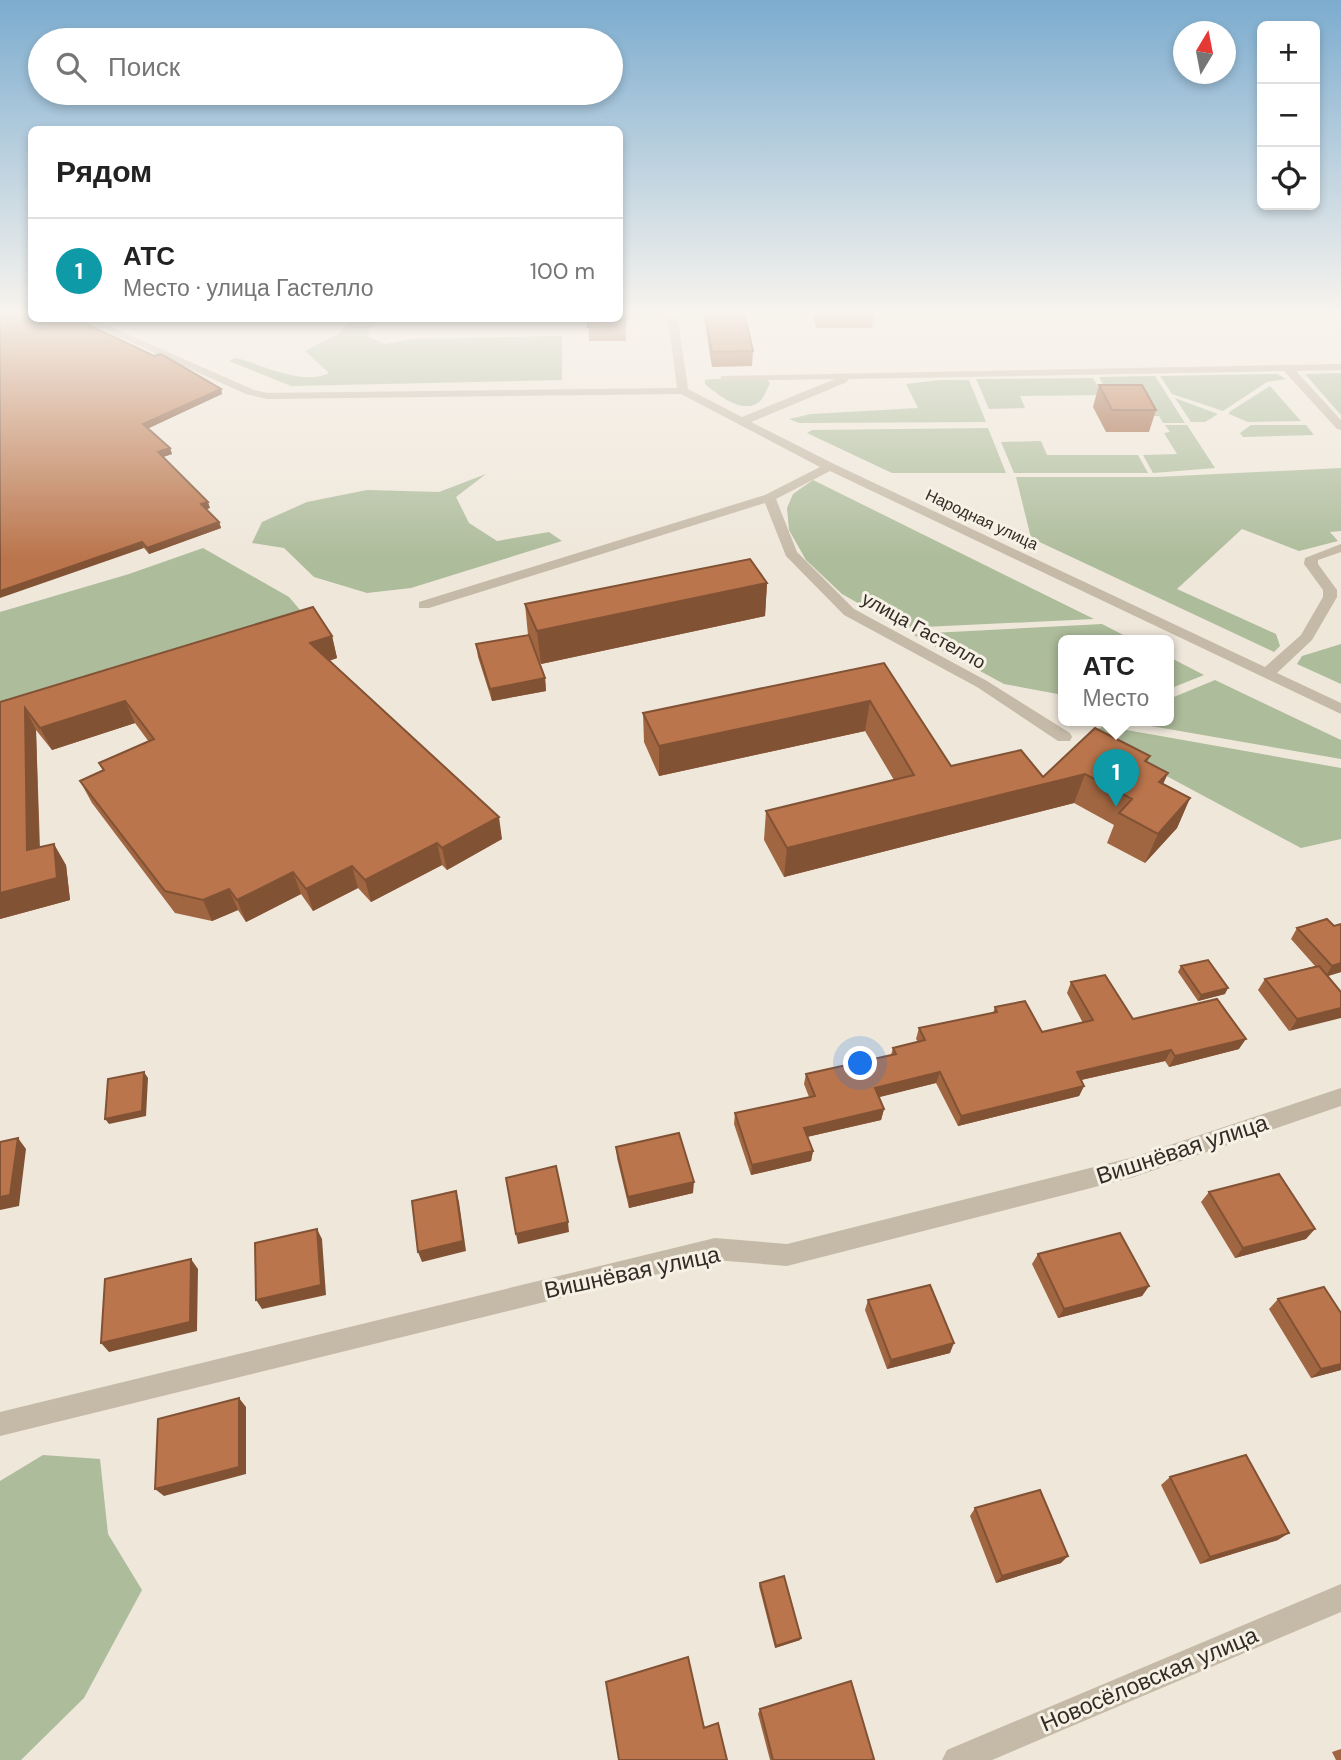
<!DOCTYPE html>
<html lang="ru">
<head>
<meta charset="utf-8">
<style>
  :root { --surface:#fff; --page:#f2f2f2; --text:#222; --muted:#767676; --line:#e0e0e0; --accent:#204650 }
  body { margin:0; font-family:"DM Sans",sans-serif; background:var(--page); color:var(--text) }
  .controls { position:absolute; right:21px; top:21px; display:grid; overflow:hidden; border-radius:10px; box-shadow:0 4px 10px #0003 }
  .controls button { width:63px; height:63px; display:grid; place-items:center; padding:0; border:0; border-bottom:2px solid var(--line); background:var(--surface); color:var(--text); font:35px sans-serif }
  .compass { position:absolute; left:1173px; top:21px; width:63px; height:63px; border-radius:50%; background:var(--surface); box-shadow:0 4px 10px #0003; rotate:10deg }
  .you { position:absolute; left:861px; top:1064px; width:24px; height:24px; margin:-18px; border:5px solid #fff; border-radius:50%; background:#1a73e8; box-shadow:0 0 0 10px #1a73e833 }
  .badge { display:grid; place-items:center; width:46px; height:46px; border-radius:50%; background:var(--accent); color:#fff; font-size:23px; font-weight:700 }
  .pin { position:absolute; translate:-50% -58px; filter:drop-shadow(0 2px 4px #0008) }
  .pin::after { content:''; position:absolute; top:37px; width:24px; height:21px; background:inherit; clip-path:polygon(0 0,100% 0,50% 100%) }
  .popup { position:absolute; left:1058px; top:635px; width:116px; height:91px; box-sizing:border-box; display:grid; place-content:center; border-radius:10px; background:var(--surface); filter:drop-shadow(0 2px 5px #0005); font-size:23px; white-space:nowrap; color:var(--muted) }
  .popup b { font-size:26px; color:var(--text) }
  .popup::after { content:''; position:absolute; left:50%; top:100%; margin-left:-14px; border:14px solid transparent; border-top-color:var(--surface) }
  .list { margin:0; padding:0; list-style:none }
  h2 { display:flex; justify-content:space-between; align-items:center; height:91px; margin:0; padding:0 28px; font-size:30px }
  h2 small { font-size:23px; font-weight:400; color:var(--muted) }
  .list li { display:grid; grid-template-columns:46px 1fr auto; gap:21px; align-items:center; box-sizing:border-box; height:105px; padding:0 28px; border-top:2px solid var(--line) }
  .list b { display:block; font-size:26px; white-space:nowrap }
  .list p { margin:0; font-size:23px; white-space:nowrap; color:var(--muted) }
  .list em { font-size:23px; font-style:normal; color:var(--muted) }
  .icon { flex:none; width:38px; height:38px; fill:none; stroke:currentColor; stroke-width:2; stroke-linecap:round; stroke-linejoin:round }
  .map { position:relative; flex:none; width:1341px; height:1760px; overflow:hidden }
  .search { position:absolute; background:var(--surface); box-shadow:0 4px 10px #0003; left:28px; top:28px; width:595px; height:77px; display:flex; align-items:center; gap:18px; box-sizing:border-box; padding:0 24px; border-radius:38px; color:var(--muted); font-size:26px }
  .panel { position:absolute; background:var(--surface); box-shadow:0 4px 10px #0003; left:28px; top:126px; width:595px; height:196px; border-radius:10px }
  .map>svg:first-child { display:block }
  .green { fill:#adbc9b }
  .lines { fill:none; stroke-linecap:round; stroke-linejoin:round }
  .minor { fill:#c5b9a7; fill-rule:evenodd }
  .wall { fill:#a06541 }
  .shaded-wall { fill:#825235 }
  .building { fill:#ba754c; stroke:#825235; stroke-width:2 }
  .labels { text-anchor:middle; stroke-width:6; stroke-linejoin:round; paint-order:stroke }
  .far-street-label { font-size:16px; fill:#322c27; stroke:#f7f1e5 }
  .street-label { font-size:19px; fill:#322c27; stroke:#f7f1e5 }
  .near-street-label { font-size:23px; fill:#322c27; stroke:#f7f1e5 }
</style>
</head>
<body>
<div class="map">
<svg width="1341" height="1760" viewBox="0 0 1341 1760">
  <rect width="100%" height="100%" fill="#efe7da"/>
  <path class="green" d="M360 319H379L369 328 368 337 385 344 413 339 562 336V380L291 386 229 361 236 358C263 365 303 386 329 373L305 351 340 333 347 324Z
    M1341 373V414H1340L1305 374Z
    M1277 374 1286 379 1267 382 1223 411 1172 394 1160 376Z
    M1155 376 1185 423H1163L1159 416H1153L1109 396 1099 377Z
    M1093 378 1103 395 1020 396 1025 408 989 409 976 379Z
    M712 379H766L770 383C767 389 764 398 759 402 742 415 717 394 705 384V380Z
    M941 380H969L986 422 799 423 789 419 811 414 918 408 906 384Z
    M1270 386 1301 421 1248 422 1229 414V412Z
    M1175 398 1218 414 1205 422H1191Z
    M1165 425H1187L1215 468 1153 473 1143 455 1177 454 1164 433 1170 432Z
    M1251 425H1306L1314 435 1243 437 1240 433Z
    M988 428 1006 473H892L807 433 812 430Z
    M1041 441 1047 455H1138L1148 473H1014L1001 442Z
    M1341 468V531L1330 532 1338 541 1299 551 1242 529 1177 589 1276 634 1280 646 1274 652 1031 538 1016 477H1156Z
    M486 474 456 497 469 523 497 541 549 532 562 541 411 588 367 593 314 577 284 548 252 543 262 522 307 502 367 490 439 492Z
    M813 480 1094 619 902 628 842 594 806 560 789 530 787 508 793 494Z
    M203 548 289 597 313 625 0 722V612L129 574Z
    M1102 624 1135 641H1064L1063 695 1004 684 912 634Z
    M1341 644V684L1297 664 1302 656Z
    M1169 657 1204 675 1169 689Z
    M1215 680 1341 740V759L1122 721H1168L1169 699Z
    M1104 726 1341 768V839L1301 848 1088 734Z
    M43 1455 100 1459 108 1534 142 1590 84 1698 21 1760H0V1481Z"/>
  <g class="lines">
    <path class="minor" d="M667 312H677L688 389 742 417 835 379 725 381 721 380V376L1341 364V370L1296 371 1341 420V430L1337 429 1284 371 848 379 847 382 751 422 834 464 1265 667 1301 635 1323 597V590L1304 564 1305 558 1341 544V552L1318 560V564L1337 590V597L1312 640 1277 673 1341 703V714L830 471 776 499 797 552 854 609 987 681 1070 733 1072 737 1070 741H1058L977 687 844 615 786 556 765 503 429 608H419V602L765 495 820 467 681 394 267 399 246 394 77 318H91L254 390 267 393 677 388Z
      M1341 1088V1106L1134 1177 787 1266 715 1260 0 1436V1412L715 1238 787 1244 1134 1157Z
      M1341 1584V1612L992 1760H942L947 1750Z"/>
  </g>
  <path class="wall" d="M0 312 221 389 222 394 148 428 170 448 172 454 163 457 210 508 206 509 219 522 221 528 149 554 144 548Z
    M625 312 626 341H589L588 318Z
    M703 312H744L753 351 752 366 712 367Z
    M812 312H873L874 314 872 328H816Z
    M1099 385 1156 410 1149 432H1106L1093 407Z
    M767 583 765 616 541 664 537 657 545 678 546 691 492 701 478 657 476 644 528 635 525 604Z
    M332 636 337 658 329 661 502 839 447 870 442 865 371 902 358 888 313 911 301 894 246 922 238 910 212 921 175 913 92 803 80 781 103 771 99 763 149 742 135 723 52 750 36 730 40 847 66 865 70 900 0 919V702Z
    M884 663 951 766 1043 777 1150 756 1147 762 1168 773 1163 784 1190 798 1177 828 1145 863 1107 843 1114 825 1074 803 784 877 764 840 766 811 894 780 865 731 659 776 644 742 643 713Z
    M1341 924V972L1327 976 1289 1031 1258 990 1265 979 1315 966 1291 939 1297 928 1334 926Z
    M1181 966 1225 994 1198 1001 1178 972Z
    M1071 982 1133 1019 1239 1049 1169 1067 1165 1061 1081 1080 1084 1086 1079 1096 958 1126 936 1083 878 1097 884 1109 881 1120 807 1137 813 1151 811 1161 751 1175 734 1124 735 1113 809 1097 804 1084 806 1074 891 1055 893 1048 918 1042 916 1039 919 1028 993 1013 995 1007 1042 1032 1083 1023 1067 993Z
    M616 1147 693 1193 629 1208 617 1158Z
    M1209 1192 1306 1239 1235 1258 1201 1202Z
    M1038 1254 1149 1286 1142 1296 1058 1318 1032 1264Z
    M1278 1299 1341 1313V1370L1311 1378 1269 1309Z
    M868 1300 950 1353 887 1369 865 1310Z
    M1170 1477 1278 1540 1200 1564 1161 1485Z
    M975 1508 1061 1563 996 1583 970 1516Z
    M760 1583 800 1640 775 1648 759 1586Z
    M760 1709 872 1760H770L758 1714Z
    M1341 1749V1760H1336L1332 1752Z"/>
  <path class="shaded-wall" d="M221 389 222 394 145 430 143 424Z
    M170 448 172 454 160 458 158 452Z
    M208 502 210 508 203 510 201 504Z
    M219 522 221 528 149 554 147 548Z
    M142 542 144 548 0 598V591Z
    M767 583 765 616 541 664 537 631Z
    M332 636 337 658 316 665 310 643Z
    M545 678 546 691 492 701 490 689Z
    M125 701 135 723 52 750 40 728Z
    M870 701 865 731 659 776V746Z
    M25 708 36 730 40 872 27 850Z
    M1168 773 1155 802 1159 782Z
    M1085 774 1074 803 784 877 787 848Z
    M1190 798 1177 828 1145 863 1158 834Z
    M499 817 502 839 447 870 442 848Z
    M437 843 442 865 371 902 365 880Z
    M54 844 66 865 70 900 0 919V893Z
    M352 866 358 888 313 911 306 889Z
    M293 872 301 894 246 922 237 900Z
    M229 889 238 910 212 921 203 900Z
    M1341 963V972L1325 977 1332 966Z
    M1228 988 1225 994 1198 1001 1201 995Z
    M1341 1008V1018L1289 1031 1297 1019Z
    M1246 1039 1239 1049 1169 1067 1175 1056Z
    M1171 1050 1165 1061 1072 1082 1077 1072Z
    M144 1072 148 1078 146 1116 109 1124 105 1119Z
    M940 1072 936 1083 872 1099 875 1088Z
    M1084 1086 1079 1096 958 1126 961 1116Z
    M884 1109 881 1120 802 1138 804 1128Z
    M18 1138 26 1149 19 1206 0 1210V1197Z
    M813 1151 811 1161 751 1175 752 1165Z
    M694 1182 693 1193 629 1208 628 1197Z
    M456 1191 459 1202 466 1251 422 1262 418 1252Z
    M568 1222 569 1232 518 1244 516 1234Z
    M317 1229 322 1239 326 1295 262 1309 256 1300Z
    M1315 1229 1306 1239 1235 1258 1243 1248Z
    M191 1259 198 1269 197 1331 109 1352 101 1343Z
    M1149 1286 1142 1296 1058 1318 1064 1309Z
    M954 1343 950 1353 887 1369 891 1360Z
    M1341 1364V1370L1311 1378 1321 1369Z
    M239 1398 246 1407V1474L164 1496 155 1489Z
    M1289 1533 1278 1540 1200 1564 1210 1557Z
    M1068 1556 1061 1563 996 1583 1002 1576Z
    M801 1638 800 1640 775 1648 776 1646Z"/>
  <path class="building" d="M0 312H32V318H74L154 356 161 354 221 389 143 424 170 448 158 452 208 502 201 504 219 522 147 548 142 542 0 591Z
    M620 312H625V326L588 327V318H620Z
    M705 312H744L753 351 712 352Z
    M816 312H873L874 314H817Z
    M1099 385H1142L1156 410H1112Z
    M750 559 767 583 537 631 525 604Z
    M313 607 332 636 310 643 499 817 442 848 437 843 365 880 352 866 306 889 293 872 237 900 229 889 203 900 165 891 80 781 104 770 99 763 154 739 125 701 40 728 25 708 27 850 54 844 57 878 0 893V702Z
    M529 635 545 678 490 689 476 644Z
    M884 663 951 766 1021 750 1043 777 1095 728 1150 756 1145 761 1168 773 1159 782 1190 798 1158 834 1119 813 1132 799 1085 774 787 848 766 811 914 775 870 701 659 746 643 713Z
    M1327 919 1334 926 1341 924V963L1332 966 1297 928Z
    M1208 960 1228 988 1201 995 1181 966Z
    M1319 966 1341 992V1008L1297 1019 1265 979Z
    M1105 975 1133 1019 1217 999 1246 1039 1175 1056 1171 1050 1077 1072 1084 1086 961 1116 940 1072 875 1088 884 1109 804 1128 813 1151 752 1165 735 1113 815 1096 806 1074 896 1054 893 1048 925 1040 919 1028 997 1012 995 1007 1025 1001 1042 1032 1093 1020 1071 982Z
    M144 1072 142 1111 105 1119 108 1079Z
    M679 1133 694 1182 628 1197 616 1147Z
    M18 1138 10 1195 0 1197V1142Z
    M556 1166 568 1222 516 1234 506 1178Z
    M1279 1174 1315 1229 1243 1248 1209 1192Z
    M456 1191 463 1241 418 1252 412 1201Z
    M317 1229 321 1285 256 1300 255 1243Z
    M1120 1233 1149 1286 1064 1309 1038 1254Z
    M191 1259 190 1322 101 1343 105 1279Z
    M930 1285 954 1343 891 1360 868 1300Z
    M1324 1287 1341 1313V1364L1321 1369 1278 1299Z
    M239 1398V1467L155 1489 158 1419Z
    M1246 1455 1289 1533 1210 1557 1170 1477Z
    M1040 1490 1068 1556 1002 1576 975 1508Z
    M784 1576 801 1638 776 1646 760 1583Z
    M688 1657 704 1728 718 1723 727 1760H619L606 1682Z
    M851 1681 874 1759 870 1760H773L760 1709Z"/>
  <linearGradient id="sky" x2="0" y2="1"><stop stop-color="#7caccf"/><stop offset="0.56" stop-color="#f8f4ee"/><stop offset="1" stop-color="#f8f4ee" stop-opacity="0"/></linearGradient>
  <rect width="1341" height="558" fill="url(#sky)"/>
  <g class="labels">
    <g class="far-street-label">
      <text transform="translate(982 519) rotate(25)" y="6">Народная улица</text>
    </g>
    <g class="street-label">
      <text transform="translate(924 630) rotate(29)" y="7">улица Гастелло</text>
    </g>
    <g class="near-street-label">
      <text transform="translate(1182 1149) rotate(-18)" y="8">Вишнёвая улица</text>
      <text transform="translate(632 1272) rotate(-12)" y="8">Вишнёвая улица</text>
      <text transform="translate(1149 1679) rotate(-23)" y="8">Новосёловская улица</text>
    </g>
  </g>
</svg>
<div class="controls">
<button>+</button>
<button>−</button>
<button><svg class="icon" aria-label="locate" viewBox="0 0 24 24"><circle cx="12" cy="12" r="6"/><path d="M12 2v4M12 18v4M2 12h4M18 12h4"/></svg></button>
</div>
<svg class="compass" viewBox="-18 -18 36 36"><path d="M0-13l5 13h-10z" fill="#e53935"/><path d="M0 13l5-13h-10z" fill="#767676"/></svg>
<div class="you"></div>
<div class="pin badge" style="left:1116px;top:807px;background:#0f9aa8">1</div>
<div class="popup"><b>АТС</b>Место</div>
<div class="search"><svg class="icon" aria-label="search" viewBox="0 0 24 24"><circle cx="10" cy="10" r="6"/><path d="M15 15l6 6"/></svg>Поиск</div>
<section class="panel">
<h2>Рядом<small></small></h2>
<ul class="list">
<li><span class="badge" style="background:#0f9aa8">1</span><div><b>АТС</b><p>Место · улица Гастелло</p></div><em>100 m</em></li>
</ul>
</section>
</div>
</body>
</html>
